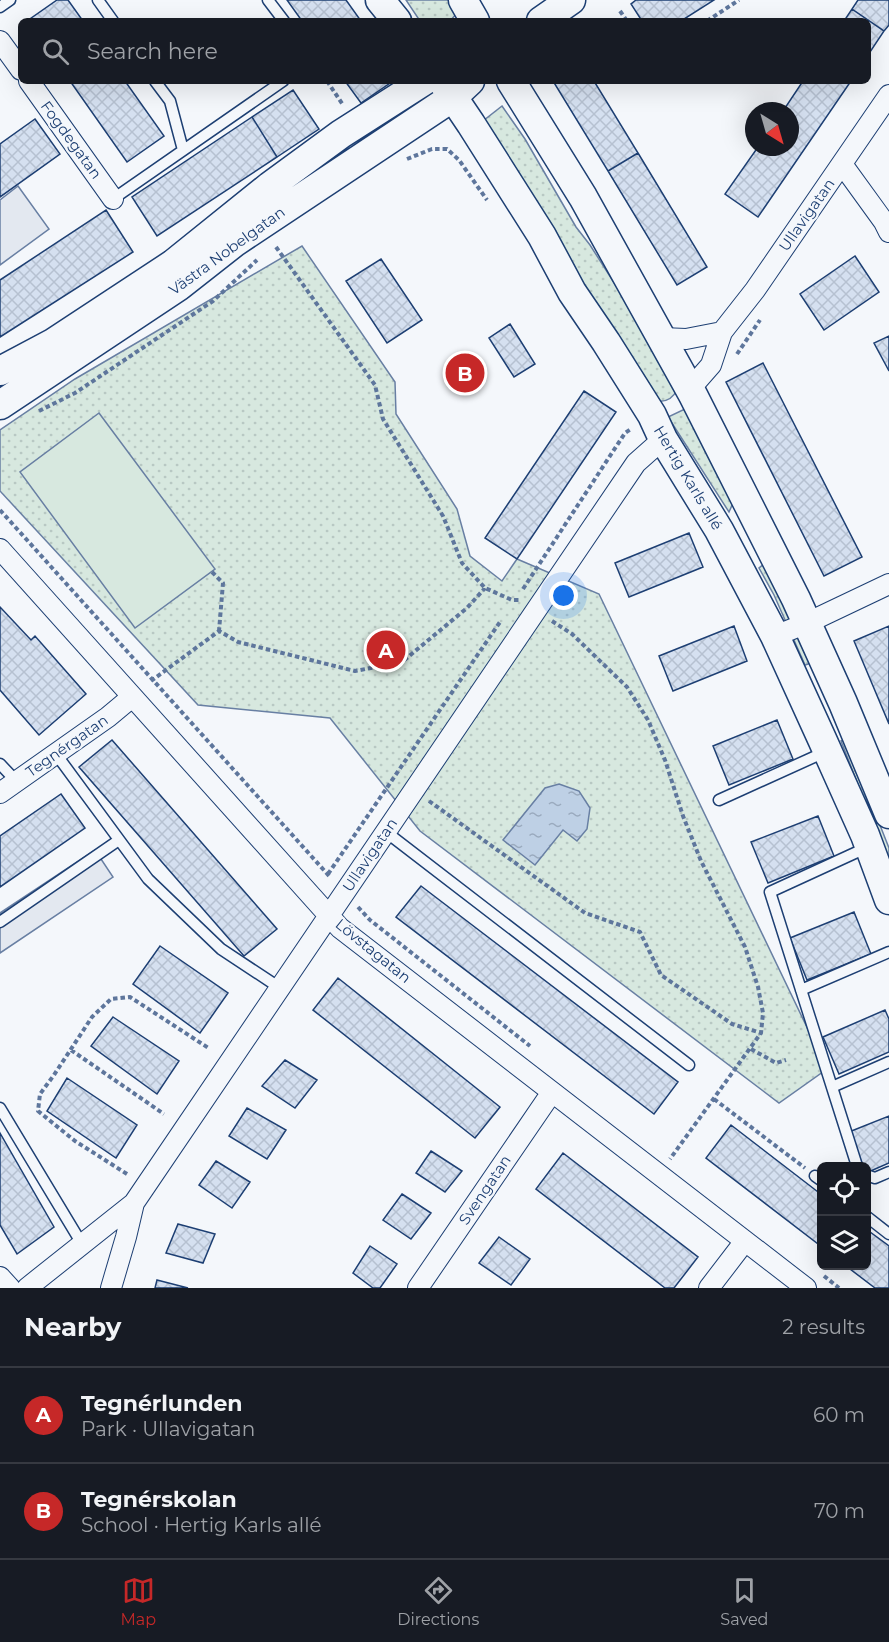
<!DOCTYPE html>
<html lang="en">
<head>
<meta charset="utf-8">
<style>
  :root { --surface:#171b24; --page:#20242c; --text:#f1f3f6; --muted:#9ea1a6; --line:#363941; --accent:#c62828 }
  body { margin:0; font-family:Montserrat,sans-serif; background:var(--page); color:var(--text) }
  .controls { position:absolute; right:18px; bottom:18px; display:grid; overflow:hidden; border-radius:9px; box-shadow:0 6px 24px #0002 }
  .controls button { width:54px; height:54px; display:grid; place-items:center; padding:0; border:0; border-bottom:2px solid var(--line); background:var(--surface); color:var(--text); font:30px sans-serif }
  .compass { position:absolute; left:745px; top:102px; width:54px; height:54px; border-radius:50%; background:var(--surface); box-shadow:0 6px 24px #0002; rotate:143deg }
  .you { position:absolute; left:564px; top:596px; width:21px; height:21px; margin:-15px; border:4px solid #fff; border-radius:50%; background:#1a73e8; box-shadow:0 0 0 9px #1a73e833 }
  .badge { display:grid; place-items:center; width:39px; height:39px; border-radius:50%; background:var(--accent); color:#fff; font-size:20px; font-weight:700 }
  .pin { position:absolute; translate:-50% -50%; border:3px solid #fff; box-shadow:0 2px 6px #0006 }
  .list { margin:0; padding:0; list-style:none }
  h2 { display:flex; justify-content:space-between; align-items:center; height:78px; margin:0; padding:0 24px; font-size:26px }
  h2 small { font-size:20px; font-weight:400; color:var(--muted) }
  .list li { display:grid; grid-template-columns:39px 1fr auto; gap:18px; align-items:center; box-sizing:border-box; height:96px; padding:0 24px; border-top:2px solid var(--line) }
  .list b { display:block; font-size:22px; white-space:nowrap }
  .list p { margin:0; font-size:20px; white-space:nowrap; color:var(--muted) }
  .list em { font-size:20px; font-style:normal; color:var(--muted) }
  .icon { flex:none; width:33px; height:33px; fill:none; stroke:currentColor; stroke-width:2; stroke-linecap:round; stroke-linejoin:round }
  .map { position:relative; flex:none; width:889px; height:1288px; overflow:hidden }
  .search { position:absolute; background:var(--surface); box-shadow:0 6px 24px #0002; left:18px; right:18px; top:18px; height:66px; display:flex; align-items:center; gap:15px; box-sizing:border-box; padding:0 21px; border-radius:9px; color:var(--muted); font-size:22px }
  .sheet { height:270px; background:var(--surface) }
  nav { display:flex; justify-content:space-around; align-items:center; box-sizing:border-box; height:84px; border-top:2px solid var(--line); background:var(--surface); font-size:16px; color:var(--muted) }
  nav a { display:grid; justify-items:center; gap:3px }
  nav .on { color:var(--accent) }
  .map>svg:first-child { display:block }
  .grass { fill:url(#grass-dots); stroke:#687fa3; stroke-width:1.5 }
  .pitch { fill:#d7e8df; stroke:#687fa3; stroke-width:1.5 }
  .parking { fill:#e3e8f0; stroke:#687fa3; stroke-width:1.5 }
  .water { fill:url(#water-ripples); stroke:#687fa3; stroke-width:1.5 }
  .building { fill:url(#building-cross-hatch); stroke:#1d3f73; stroke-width:1.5 }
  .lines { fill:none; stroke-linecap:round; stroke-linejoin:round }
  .lane-casing { stroke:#1d3f73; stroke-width:13 }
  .street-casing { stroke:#1d3f73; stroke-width:22 }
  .secondary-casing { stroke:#1d3f73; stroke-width:31 }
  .path { stroke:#5e769c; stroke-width:4; stroke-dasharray:4.5 3; stroke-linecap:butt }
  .lane { stroke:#f4f7fb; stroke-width:10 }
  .street { stroke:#f4f7fb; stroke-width:20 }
  .secondary { stroke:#f4f7fb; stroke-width:28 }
  .labels { text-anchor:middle; stroke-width:4.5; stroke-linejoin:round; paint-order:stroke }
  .street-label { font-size:15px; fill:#1d3f73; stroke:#f4f7fb }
</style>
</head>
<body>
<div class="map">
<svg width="889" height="1288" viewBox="0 0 889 1288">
  <defs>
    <pattern id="grass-dots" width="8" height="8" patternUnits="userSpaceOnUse" patternTransform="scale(1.5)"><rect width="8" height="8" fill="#d7e8df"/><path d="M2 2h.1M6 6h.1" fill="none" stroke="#b8c8c3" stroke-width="1.8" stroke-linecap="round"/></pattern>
    <pattern id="water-ripples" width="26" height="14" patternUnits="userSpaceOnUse" patternTransform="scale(1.5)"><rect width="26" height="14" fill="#bed0e5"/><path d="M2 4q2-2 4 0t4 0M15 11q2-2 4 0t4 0" fill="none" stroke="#9aaabe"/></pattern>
    <pattern id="building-cross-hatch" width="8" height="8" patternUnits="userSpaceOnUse" patternTransform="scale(1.5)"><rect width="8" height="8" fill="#d5e0f0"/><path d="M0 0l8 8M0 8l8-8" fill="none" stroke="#b6c1d1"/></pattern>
  </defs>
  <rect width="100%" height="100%" fill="#f4f7fb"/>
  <path class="grass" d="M406 0H450L458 12 450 21H420Z
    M502 106 525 139 576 227 590 245 655 347 677 390C673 398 667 402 658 401L592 304 483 121Z
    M302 246 395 382 396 414 457 509 470 556 502 581 517 559 599 594 827 1069 779 1103 420 831 330 718 198 705 0 491V430L75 379Z
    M687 408 733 503 729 512 668 417Z
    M764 564 811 663 805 665 774 595 759 568Z
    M846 739 889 848V864L841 741Z"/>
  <path class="pitch" d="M99 413 215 569 135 628 20 472Z"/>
  <path class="parking" d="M18 186 49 229 0 265V200Z
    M95 850 113 877 0 953V913Z"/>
  <path class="water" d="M559 784 579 791 590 808 587 829 577 841 563 830 535 865 503 840 545 788Z"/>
  <path class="building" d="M57 0H68L83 21H27Z
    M287 0H346L361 21H302Z
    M636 0H714L681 21H642L631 4Z
    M858 0H889V25L884 31 852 9Z
    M852 9 884 31 868 55V21H844Z
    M70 81H125L164 136 127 162Z
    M345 81H393L361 103Z
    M553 81H594L638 153 608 171Z
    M803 81H851L758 217 725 194 758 147H790V111H783Z
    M293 90 319 129 277 157 252 117Z
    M252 117 277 157 157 236 132 197Z
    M35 119 60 154 0 197V144Z
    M638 153 707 267 677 285 608 171Z
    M106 210 133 252 0 337V280Z
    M855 256 879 292 824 330 800 294Z
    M381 259 422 320 387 343 346 281Z
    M510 324 535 364 514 377 489 338Z
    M889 336V371L874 343Z
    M763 363 862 557 824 576 726 382Z
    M584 391 616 412 517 559 485 538Z
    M689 533 703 567 629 597 615 563Z
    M0 607 31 640 35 636 86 694 39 735 0 690Z
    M734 626 747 661 673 691 659 656Z
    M889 626V724L854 641Z
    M777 720 793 759 729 785 713 746Z
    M112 740 277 929 244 956 79 767Z
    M61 794 85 828 0 887V836Z
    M818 816 834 856 768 883 751 842Z
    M421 886 678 1082 654 1114 396 917Z
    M854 912 871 954 807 980 790 938Z
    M160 946 228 993 200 1033 133 984Z
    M338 978 500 1107 475 1138 313 1010Z
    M885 1010 889 1019V1052L839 1074 823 1037Z
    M113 1017 179 1061 157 1094 91 1046Z
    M285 1060 317 1080 295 1108 262 1086Z
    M67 1078 137 1125 116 1158 47 1111Z
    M247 1108 286 1130 267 1159 229 1136Z
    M889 1116V1163L866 1173V1166H863L849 1132Z
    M731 1125 822 1195V1247L706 1158Z
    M0 1133 54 1227 17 1254 0 1225Z
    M431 1151 462 1171 445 1192 416 1173Z
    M563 1153 698 1257 674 1288H665L536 1189Z
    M216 1161 250 1182 232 1208 199 1185Z
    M402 1194 431 1213 411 1239 383 1220Z
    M178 1224 215 1234 203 1263 166 1253Z
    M866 1229 889 1246V1288H875L846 1266H866Z
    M499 1237 530 1259 511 1285 479 1263Z
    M370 1246 397 1264 380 1288H373L353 1273Z
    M157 1280 188 1288H155Z"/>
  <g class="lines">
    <g class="lane-casing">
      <path id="lane" d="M98 0 113 21
        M268 0 284 21
        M0 7 10 0
        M155 81 170 101 183 150
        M113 199 283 81
        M56 754 148 879 221 949 280 988
        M0 764 17 782
        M719 800 825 752
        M386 832 689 1065
        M0 922 119 840
        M801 990 889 952
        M832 1087 889 1062
        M0 1108 82 1244
        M857 1166 770 892 868 847
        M866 1175 875 1178 889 1172
        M815 1176 822 1181
        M866 1216 889 1234"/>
    </g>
    <g class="street-casing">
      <path id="street" d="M0 41 21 70
        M29 81 113 199
        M842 164 884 222 889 232
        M662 338 686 339 722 332
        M690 389 711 365 722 332 755 290 889 95
        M0 549 340 928 806 1288
        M775 636 807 623 889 584
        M0 793 108 717 132 697
        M0 1277 10 1288
        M27 1288 134 1203
        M111 1288 126 1237 134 1203 636 463 663 439
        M418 1288 552 1092
        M709 1288 745 1241"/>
    </g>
    <g class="secondary-casing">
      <path id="secondary" d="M380 0 397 21
        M463 0 475 21
        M541 21 571 0
        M442 81 471 124 542 236 572 292 606 342 652 415 663 439 719 530 775 636 822 739 865 835 889 900
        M511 81 583 197 693 395 796 599 843 703 889 814
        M0 371 53 343 173 264 270 186 341 134 424 81
        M0 405 179 286 235 242 453 97 470 81"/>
    </g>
    <path class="path" d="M620 11 627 21
      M707 21 739 0
      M327 81 343 105
      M407 159 432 149H447L459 160 487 200
      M276 247 375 385 383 419 443 516 462 563 485 588 512 600H521
      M737 354 760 320
      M39 411 75 393 213 301 257 260
      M0 510 331 878
      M212 572 223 583 219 631
      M523 589 625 433 631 429
      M552 621 572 634 627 687 648 720 665 760 683 816 701 861 745 947 758 987 763 1013 761 1033 670 1159
      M151 681 219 631 238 642 355 671 402 662 467 608 485 588
      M429 801 585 913 640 932 661 975 732 1024 761 1033
      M328 874 500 622
      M358 907 370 920 530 1046
      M751 1049 776 1063 786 1060
      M71 1050 164 1114
      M714 1099 805 1168
      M127 1174 75 1141 38 1111 40 1094 54 1075 92 1017 111 999 130 997 210 1049
      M824 1276 839 1288"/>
    <use href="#lane" class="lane"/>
    <use href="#street" class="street"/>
    <use href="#secondary" class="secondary"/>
  </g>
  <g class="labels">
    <g class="street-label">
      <text transform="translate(71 140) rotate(54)" y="5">Fogdegatan</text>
      <text transform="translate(807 215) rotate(-55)" y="5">Ullavigatan</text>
      <text transform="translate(227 251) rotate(-36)" y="5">Västra Nobelgatan</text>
      <text transform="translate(688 478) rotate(59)" y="5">Hertig Karls allé</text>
      <text transform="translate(67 746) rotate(-35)" y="5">Tegnérgatan</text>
      <text transform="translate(370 855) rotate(-56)" y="5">Ullavigatan</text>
      <text transform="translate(373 951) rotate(39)" y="5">Lövstagatan</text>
      <text transform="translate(485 1190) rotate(-56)" y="5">Svengatan</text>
    </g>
  </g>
</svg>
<div class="controls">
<button><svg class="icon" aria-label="locate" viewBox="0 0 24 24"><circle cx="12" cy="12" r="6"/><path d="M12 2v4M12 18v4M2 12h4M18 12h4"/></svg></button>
<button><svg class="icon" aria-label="layers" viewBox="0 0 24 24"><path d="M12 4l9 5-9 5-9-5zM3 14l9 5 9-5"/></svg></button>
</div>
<svg class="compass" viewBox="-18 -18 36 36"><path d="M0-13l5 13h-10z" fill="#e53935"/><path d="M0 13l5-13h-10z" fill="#9ea1a6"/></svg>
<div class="you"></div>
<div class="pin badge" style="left:386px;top:650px">A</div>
<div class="pin badge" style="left:465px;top:373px">B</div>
<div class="search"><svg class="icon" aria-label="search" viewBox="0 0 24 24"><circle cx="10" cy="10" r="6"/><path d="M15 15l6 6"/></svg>Search here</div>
</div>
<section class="sheet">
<h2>Nearby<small>2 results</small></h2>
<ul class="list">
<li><span class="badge">A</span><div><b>Tegnérlunden</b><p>Park · Ullavigatan</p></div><em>60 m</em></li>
<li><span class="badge">B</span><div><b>Tegnérskolan</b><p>School · Hertig Karls allé</p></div><em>70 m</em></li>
</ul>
</section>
<nav>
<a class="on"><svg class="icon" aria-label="map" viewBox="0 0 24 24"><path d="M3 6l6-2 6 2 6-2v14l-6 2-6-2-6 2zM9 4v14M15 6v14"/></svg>Map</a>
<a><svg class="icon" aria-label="directions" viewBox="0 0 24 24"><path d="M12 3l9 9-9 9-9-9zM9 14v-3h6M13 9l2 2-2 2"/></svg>Directions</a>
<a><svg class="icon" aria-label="saved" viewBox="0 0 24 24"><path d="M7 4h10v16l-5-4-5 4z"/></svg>Saved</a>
</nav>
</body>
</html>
